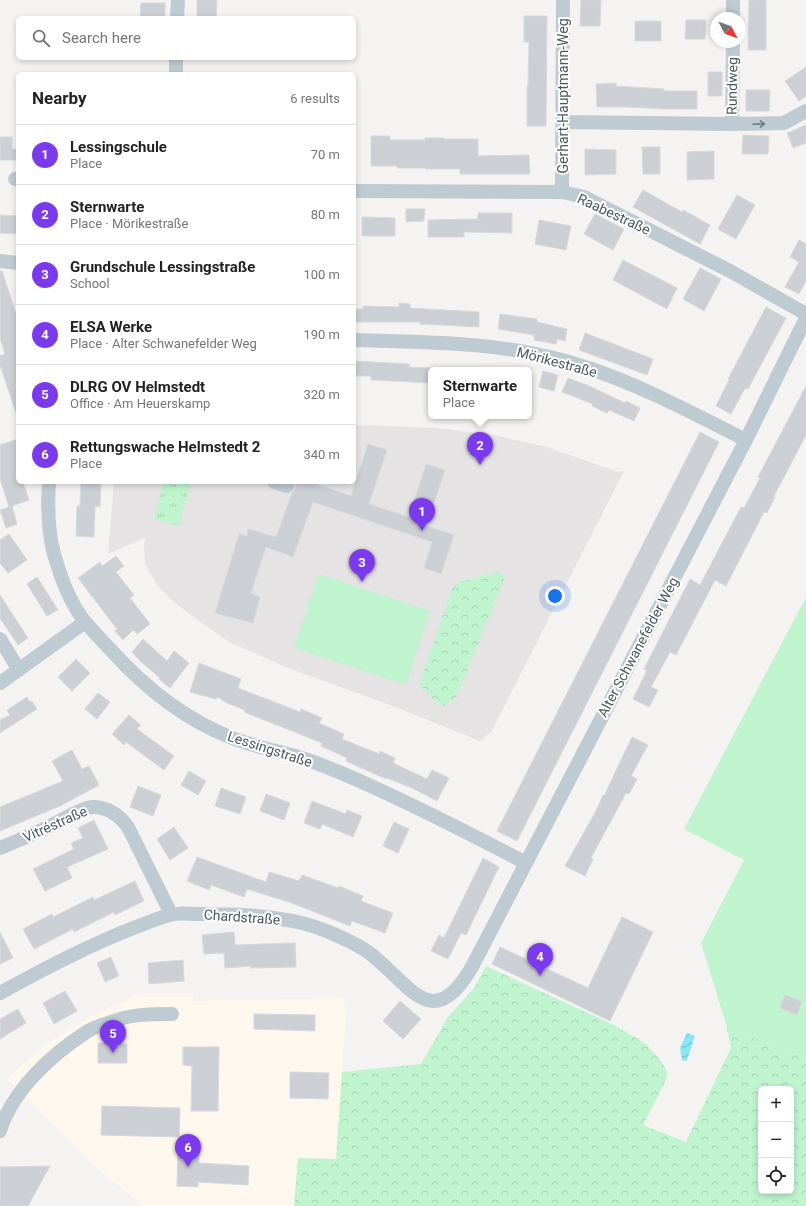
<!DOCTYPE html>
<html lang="en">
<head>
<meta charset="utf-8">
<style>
  :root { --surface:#fff; --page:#f6f6f6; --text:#222; --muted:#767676; --line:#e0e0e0; --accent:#7c3aed }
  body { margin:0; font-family:Roboto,sans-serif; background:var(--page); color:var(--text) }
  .controls { position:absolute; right:12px; bottom:12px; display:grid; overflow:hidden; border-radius:6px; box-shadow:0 2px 6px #0003 }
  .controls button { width:36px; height:36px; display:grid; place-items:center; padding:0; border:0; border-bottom:1px solid var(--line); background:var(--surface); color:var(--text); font:20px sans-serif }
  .compass { position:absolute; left:710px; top:12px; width:36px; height:36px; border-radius:50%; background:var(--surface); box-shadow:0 2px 6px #0003; rotate:131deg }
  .you { position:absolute; left:555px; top:596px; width:14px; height:14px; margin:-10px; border:3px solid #fff; border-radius:50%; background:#1a73e8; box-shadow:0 0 0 6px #1a73e833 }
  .badge { display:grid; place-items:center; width:26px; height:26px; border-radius:50%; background:var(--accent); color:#fff; font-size:13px; font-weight:700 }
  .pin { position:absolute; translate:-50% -33px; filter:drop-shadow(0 1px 2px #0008) }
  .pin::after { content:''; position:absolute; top:21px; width:14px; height:12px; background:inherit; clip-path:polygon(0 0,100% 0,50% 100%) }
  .popup { position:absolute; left:428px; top:367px; width:104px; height:52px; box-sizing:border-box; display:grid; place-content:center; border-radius:6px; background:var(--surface); filter:drop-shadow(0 1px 3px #0005); font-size:13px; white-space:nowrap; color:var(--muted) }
  .popup b { font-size:15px; color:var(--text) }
  .popup::after { content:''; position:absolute; left:50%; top:100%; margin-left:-8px; border:8px solid transparent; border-top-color:var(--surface) }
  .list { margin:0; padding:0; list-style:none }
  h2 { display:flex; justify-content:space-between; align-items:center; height:52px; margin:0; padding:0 16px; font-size:17px }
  h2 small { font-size:13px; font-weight:400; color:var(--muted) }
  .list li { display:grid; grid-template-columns:26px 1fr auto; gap:12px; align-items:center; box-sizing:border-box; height:60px; padding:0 16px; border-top:1px solid var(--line) }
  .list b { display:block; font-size:15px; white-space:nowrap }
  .list p { margin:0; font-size:13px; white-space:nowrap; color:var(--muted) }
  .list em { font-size:13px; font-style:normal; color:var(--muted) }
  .icon { flex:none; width:22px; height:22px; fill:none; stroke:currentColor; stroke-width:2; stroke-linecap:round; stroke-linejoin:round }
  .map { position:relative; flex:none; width:806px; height:1206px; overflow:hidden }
  .search { position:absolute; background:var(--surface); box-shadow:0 2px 6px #0003; left:16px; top:16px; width:340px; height:44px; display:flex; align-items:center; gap:10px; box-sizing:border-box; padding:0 14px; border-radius:6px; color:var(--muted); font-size:15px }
  .panel { position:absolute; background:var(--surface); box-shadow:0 2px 6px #0003; left:16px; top:72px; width:340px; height:412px; border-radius:6px }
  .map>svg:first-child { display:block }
  .commercial { fill:#fef7ed }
  .education { fill:#e6e3e4 }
  .grass { fill:#bff4cf }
  .forest { fill:url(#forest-crowns); fill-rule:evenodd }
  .park { fill:url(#park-tufts) }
  .water { fill:url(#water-waves) }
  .building { fill:#ccd0d5; stroke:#d6d9de }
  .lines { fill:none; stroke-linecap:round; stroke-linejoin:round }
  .minor { stroke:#bfcbd2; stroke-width:14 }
  .oneway { stroke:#6c7a84 }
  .labels { text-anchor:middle; stroke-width:4; stroke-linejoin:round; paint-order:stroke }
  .street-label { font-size:14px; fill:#485862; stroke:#fff }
</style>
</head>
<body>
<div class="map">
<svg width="806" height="1206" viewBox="0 0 806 1206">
  <defs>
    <pattern id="forest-crowns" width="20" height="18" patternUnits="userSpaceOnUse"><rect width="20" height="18" fill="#bff4cf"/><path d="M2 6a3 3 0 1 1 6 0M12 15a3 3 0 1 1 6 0" fill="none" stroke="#a6d3b4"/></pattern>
    <pattern id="park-tufts" width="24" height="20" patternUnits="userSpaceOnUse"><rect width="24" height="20" fill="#bff4cf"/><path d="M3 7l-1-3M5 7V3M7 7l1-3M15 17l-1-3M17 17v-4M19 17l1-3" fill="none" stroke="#a6d3b4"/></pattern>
    <pattern id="water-waves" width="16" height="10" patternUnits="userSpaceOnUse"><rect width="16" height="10" fill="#89e6f4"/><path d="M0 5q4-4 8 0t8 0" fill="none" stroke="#72bdc9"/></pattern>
  </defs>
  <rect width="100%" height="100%" fill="#f5f2f2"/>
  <path class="commercial" d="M141 993H192L194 1001 344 998 346 1017 336 1159 298 1158 294 1206H143L92 1164 7 1078 44 1046 94 1014Z"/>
  <path class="education" d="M354 425 439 428 494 435 547 447 618 472 624 471 491 732 480 741 393 706 288 668 229 642 192 616 175 603 157 585 145 564 144 549 145 538 108 554 114 482H354Z"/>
  <path class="grass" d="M319 574 430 611 406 685 294 648Z
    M806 597V1058L763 1042 726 1024 701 943 744 860 684 829Z"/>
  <path class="forest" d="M497 572 502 573 505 577 457 696 444 706 438 704 419 685 453 586 459 582Z
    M486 966 614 1025 636 1038 646 1044 662 1062 667 1072 666 1080 643 1125 686 1142 731 1048 726 1024 763 1042 806 1058V1206H294L298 1158 336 1159 342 1072 421 1064 448 1017 474 988ZM761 1089H791V1191H761Z"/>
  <path class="park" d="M164 482H191L179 526 154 519Z"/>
  <path class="water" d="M687 1033 695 1036 687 1060 685 1061 682 1060 680 1048Z"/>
  <path class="building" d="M197 0H217L216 18H197Z
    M581 0H601L600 26H580Z
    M749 0H766V50H748Z
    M141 3H165V18H140Z
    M524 16H547L546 126H527V86H528L529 42H524Z
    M686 20H706L705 39H685Z
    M635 21H661V41H635Z
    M806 67V96L799 101 785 81Z
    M708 72H722V96H708Z
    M616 83V86L664 89V91H697V109H664L628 107H597L596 84Z
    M746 90H770L769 111H746Z
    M806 125V143L793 148 787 133Z
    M743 135 769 136 768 154H742Z
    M371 136H390V140H425V138H444V139H478V156L529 155 530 174H460V169H426V168H397V166H371Z
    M0 137H12V149H18V160H0Z
    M642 147H660V174H643Z
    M585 149 616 150V174L585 175Z
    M714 151V179L687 180V152Z
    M643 190 682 212 683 210 710 225 700 244 633 207Z
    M737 195 755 205 736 239 718 229Z
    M406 209H425L424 221 406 222Z
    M478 213H512V233L464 232V237H428V220L478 219Z
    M595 214 624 229 613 250 584 234Z
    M0 215 18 216V234L0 233Z
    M362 217 395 218V236H362Z
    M539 220 571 226 566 250 535 244Z
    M799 240 806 244V281L799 294 785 287 799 262 790 257Z
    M623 260 677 288 667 309 613 280Z
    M700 268 721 279 704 311 683 299Z
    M0 271H2L18 320V413H16L0 365V356L5 354 0 338Z
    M399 303 410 304V308L479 312V327L420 324V322H354V309H363V306L399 307Z
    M766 307 786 318 748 389 745 388 731 414 716 406 729 380 728 379Z
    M500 314 537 319V322L567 329 565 341 557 339 556 344 534 340V335L498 329Z
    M585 333 653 359 647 375 579 350Z
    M354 361 409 364V367L431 368V383L371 380V376H354Z
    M543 371 558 375 554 391 539 387Z
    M568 378 587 385 625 403 626 401 640 408 634 421 609 410 607 413 592 406 593 404 562 392Z
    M806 386V435L774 496 775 497 767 513 764 512 726 586 715 580 676 655 670 652 651 687 658 690 649 707 633 699 647 670 644 669 690 579 700 585 741 507 744 508 760 478 758 477Z
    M700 432 719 442 517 841 497 831Z
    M18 439V482H23L29 500 12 506 17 524 6 528 0 510 9 507 0 479V445Z
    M368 444 387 450 369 504 409 517 426 464 445 470 426 526 454 535 441 574 424 568 432 542 313 502 293 557 266 547 251 593 260 597 253 623 215 613 239 534 247 536 248 529 276 537 292 493 295 489 296 482H319L318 485 351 496Z
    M81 482H101L100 507 95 506 94 537 76 536 77 506H80Z
    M9 534 27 560 8 573 0 563V540Z
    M116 556 124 566 116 572 134 595 130 598 150 624 137 634 133 630 123 640 115 631 117 629 78 578 100 562 102 566Z
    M37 577 58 610 47 616 27 584Z
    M0 595 28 638 18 645 0 618Z
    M143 639 167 661 174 651 189 663 170 688 159 679 160 678 139 660 132 652Z
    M76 659 90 673 72 691 58 677Z
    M199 663 241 679 238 688 300 712 301 709 322 718 319 723 344 734 342 739 379 754 380 751 395 758 393 763 427 779 432 770 449 778 437 801 412 788 387 778 386 779 346 761 347 758 321 746 322 743 244 712 245 710 227 703 218 697 216 699 190 692Z
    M98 693 110 702 97 719 85 709Z
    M27 697 30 702 32 701 37 709 0 733V720L10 715 7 710Z
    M129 715 141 725 137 729 174 756 164 770 126 742 124 745 112 734Z
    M632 737 648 745 631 776 637 779 629 794 626 793 591 858 593 859 585 876 565 866 596 811 603 795 604 796Z
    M72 750 82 769 89 766 99 785 60 806 0 831V807L63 781 52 761Z
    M189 771 206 781 198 795 181 785Z
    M138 786 161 795 153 816 130 807Z
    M221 788 246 797 240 814 215 806Z
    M266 794 290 803 284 820 260 811Z
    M312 801 346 814 347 810 362 816 353 837 322 824 320 829 304 823Z
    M94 820 108 849 67 867 72 878 45 891 33 869 74 849 71 843 83 838 78 828Z
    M394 822 409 829 398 853 383 846Z
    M174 827 188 848 170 860 157 839Z
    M197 857 266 882 269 872 299 881 302 875 338 888 339 886 363 896 361 901 393 913 385 933 352 921 350 926 292 903 247 889 244 897 211 885 209 890 187 881Z
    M483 858 499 867 466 935 461 933 448 959 431 951 439 935 444 938Z
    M135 881 144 901 115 915 114 912 74 932 73 929 34 949 23 929 52 914 53 917 93 897 94 900Z
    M622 917 653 932 610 1021 492 964 500 947 588 988Z
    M0 932 13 958 0 964Z
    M234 932 235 945 295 943 296 967 251 968V966L225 968 224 953 204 954 202 935Z
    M111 957 119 976 105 982 97 963Z
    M183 960 184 981 149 984 148 963Z
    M65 991 77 1011 54 1024 43 1003Z
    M785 995 802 1001 797 1015 780 1008Z
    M400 1001 421 1019 403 1039 383 1021Z
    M18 1009 26 1023 0 1039V1019Z
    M254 1014 315 1015V1031L254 1029Z
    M98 1043 127 1044V1063H98Z
    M183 1047H219L218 1111H191L192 1066 183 1065Z
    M290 1072 329 1073 328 1099 290 1098Z
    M102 1106 180 1108 179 1137 101 1135Z
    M178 1147 199 1148V1163L249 1166 248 1185 198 1182V1187L177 1186Z
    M50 1166 28 1206H0V1167Z"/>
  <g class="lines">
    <path class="minor" d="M177 18 178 0
      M733 18V0
      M733 42 732 124 784 123 806 111
      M176 74V58
      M562 122 732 124
      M15 179H18
      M354 191 562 192 584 197 730 271 806 314
      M562 192 563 0
      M0 261 18 263
      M354 340C434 342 509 342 585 367 641 385 694 414 746 440
      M49 482C47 510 48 540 58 567 64 586 73 607 86 623 94 632 102 641 111 650 145 688 184 719 232 738 255 747 279 751 302 758 314 762 327 767 339 772 403 799 465 831 526 863
      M274 482 287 486
      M0 639 19 670
      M0 683 85 622
      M0 848C17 841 34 834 50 826 61 821 81 808 92 807 107 806 120 816 128 827L171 914
      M0 993C44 969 89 945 136 927 147 923 158 918 170 915 178 912 189 914 197 914 232 914 268 915 302 923 322 928 352 941 368 952 409 982 432 1038 473 965L746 440 806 318
      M0 1131C12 1091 51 1055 85 1033 93 1027 105 1024 114 1021 132 1014 153 1014 172 1014"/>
  </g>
  <defs><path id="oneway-shaft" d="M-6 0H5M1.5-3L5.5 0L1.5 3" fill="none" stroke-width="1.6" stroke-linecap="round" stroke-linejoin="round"/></defs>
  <use class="oneway" href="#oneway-shaft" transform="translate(759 124) rotate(-2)"/>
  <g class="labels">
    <g class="street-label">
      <text transform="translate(732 86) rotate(-89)" y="5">Rundweg</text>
      <text transform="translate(563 96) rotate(-90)" y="5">Gerhart-Hauptmann-Weg</text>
      <text transform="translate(614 214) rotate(25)" y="5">Raabestraße</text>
      <text transform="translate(557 362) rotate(15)" y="5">Mörikestraße</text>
      <text transform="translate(638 647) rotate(-62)" y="5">Alter Schwanefelder Weg</text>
      <text transform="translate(270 749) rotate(18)" y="5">Lessingstraße</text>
      <text transform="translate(55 824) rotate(-24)" y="5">Vitréstraße</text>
      <text transform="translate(242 917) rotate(4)" y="5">Chardstraße</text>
    </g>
  </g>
</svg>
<div class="controls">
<button>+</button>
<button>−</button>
<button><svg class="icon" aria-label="locate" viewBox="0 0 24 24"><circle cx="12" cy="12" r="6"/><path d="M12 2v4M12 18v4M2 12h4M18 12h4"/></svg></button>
</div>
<svg class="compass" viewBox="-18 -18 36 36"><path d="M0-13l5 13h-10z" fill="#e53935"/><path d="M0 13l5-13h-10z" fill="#767676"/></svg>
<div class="you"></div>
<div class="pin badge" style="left:422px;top:531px">1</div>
<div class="pin badge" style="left:480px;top:465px">2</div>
<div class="popup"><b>Sternwarte</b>Place</div>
<div class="pin badge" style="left:362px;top:582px">3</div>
<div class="pin badge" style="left:540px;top:976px">4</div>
<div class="pin badge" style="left:113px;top:1053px">5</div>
<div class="pin badge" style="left:188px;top:1167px">6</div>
<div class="search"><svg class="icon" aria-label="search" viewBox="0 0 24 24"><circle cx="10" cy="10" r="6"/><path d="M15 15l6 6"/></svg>Search here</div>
<section class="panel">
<h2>Nearby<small>6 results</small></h2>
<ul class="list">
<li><span class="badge">1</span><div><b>Lessingschule</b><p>Place</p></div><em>70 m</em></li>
<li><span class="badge">2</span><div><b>Sternwarte</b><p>Place · Mörikestraße</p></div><em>80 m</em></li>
<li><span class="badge">3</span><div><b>Grundschule Lessingstraße</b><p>School</p></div><em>100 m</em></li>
<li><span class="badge">4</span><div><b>ELSA Werke</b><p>Place · Alter Schwanefelder Weg</p></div><em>190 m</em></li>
<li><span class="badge">5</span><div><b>DLRG OV Helmstedt</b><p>Office · Am Heuerskamp</p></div><em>320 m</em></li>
<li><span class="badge">6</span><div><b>Rettungswache Helmstedt 2</b><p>Place</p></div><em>340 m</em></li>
</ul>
</section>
</div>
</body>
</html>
